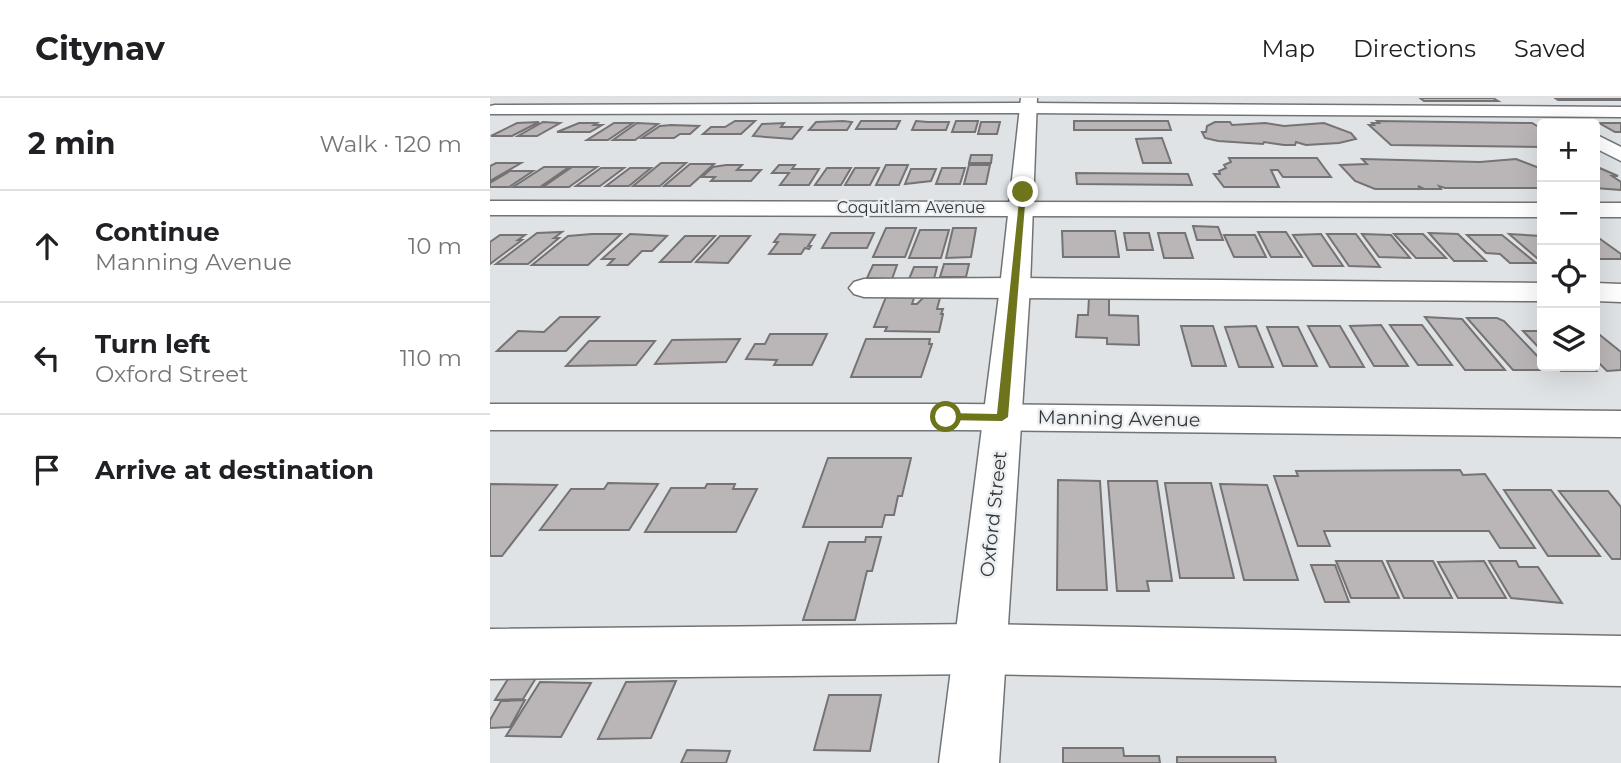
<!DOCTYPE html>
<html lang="en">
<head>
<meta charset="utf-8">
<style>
  :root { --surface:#fff; --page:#f2f2f2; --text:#202124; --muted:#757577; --line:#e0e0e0 }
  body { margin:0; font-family:Montserrat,sans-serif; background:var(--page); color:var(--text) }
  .controls { position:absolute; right:21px; top:21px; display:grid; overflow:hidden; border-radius:7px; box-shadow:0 7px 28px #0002 }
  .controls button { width:63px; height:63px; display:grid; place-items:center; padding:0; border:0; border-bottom:2px solid var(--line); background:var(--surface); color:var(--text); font:35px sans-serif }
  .stop { position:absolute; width:21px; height:21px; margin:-16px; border:5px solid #6e741c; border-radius:50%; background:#fff }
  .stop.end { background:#6e741c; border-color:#fff; box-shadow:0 2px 7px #0008 }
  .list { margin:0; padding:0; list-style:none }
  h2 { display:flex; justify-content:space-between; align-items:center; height:91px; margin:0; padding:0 28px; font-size:30px }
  h2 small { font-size:23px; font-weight:400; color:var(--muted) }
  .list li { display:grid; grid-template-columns:46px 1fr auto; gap:21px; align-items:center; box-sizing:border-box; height:112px; padding:0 28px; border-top:2px solid var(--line) }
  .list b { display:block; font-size:26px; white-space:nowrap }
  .list p { margin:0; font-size:23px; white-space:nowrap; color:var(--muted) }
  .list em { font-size:23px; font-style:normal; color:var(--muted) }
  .icon { flex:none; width:38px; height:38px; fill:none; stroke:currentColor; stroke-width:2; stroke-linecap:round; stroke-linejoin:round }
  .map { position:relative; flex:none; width:1131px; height:665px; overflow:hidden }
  header { display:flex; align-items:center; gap:42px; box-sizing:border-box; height:98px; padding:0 35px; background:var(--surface); border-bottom:2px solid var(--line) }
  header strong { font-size:33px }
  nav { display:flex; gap:38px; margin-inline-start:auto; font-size:24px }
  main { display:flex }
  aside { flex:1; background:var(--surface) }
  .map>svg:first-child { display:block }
  .building { fill:#bab6b7; stroke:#767374; stroke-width:2 }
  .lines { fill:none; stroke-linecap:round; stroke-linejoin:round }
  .minor-casing { stroke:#717476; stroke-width:3 }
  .major-casing { stroke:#717476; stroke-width:3 }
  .minor { fill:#fff; fill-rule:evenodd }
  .major { fill:#fff; fill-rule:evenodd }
  .route { fill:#6e741c }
  .labels { text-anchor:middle; stroke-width:5; stroke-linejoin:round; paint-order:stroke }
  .far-street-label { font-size:16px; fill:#363839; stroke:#edf0f2 }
  .street-label { font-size:19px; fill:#363839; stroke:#edf0f2 }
</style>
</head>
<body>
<header>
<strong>Citynav</strong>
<nav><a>Map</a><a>Directions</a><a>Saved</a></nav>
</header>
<main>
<aside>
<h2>2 min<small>Walk · 120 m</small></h2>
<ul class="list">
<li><svg class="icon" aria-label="ahead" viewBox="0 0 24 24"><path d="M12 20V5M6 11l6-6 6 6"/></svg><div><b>Continue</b><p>Manning Avenue</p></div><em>10 m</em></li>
<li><svg class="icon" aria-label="left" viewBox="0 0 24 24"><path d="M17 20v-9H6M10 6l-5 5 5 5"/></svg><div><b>Turn left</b><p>Oxford Street</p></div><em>110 m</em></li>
<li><svg class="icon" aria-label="arrive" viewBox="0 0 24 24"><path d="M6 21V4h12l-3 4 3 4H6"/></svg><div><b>Arrive at destination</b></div></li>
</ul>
</aside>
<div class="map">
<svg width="1131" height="665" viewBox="0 0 1131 665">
  <rect width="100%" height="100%" fill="#e0e3e5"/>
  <path class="building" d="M930 0H1003L1008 3H934Z
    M1065 0H1131V2H1068Z
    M245 23H265L251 36H213L221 29H235Z
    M353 23 362 24 357 32H319L326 24Z
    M371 23H410L406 31H366Z
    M426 23 438 24H459L456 32H422Z
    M466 23H488L485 34H462Z
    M584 23H678L681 32H584Z
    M887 23 1042 25 1052 31V49L901 47 879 27H884L882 25H889Z
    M49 24 22 38H1L27 25Z
    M53 24 70 25 47 38H28Z
    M491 24H510L507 36H488Z
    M725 24H740L742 27 775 25 794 28 834 25 861 35 866 41 849 45 816 47 806 44 805 47H794L774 44 773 46 728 43 715 40 712 34H716L717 28Z
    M89 25H107L104 27H112L100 34H67Z
    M124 25H143L118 42H97Z
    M147 25 168 26 145 42H123Z
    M294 25 291 29H312L302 41 263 38 272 26Z
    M1109 25H1131V34H1125Z
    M170 28 181 27 209 28 200 36H190L184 40H152Z
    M672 40 681 65H653L646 41Z
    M481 57H502L501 65H479Z
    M739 60H827L841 79H793L788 72H781L789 89H734L724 76H730L729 73 736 70 734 67 741 64Z
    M872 61 990 64 1026 61 1052 71V90H955L949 88 951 91H934L928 88 931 91H885L865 83 850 67 877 66Z
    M6 65H31L0 83V68Z
    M171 65H196L170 88H143Z
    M200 66H224L200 88H174Z
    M236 67H252L247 72H271L261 83H221L225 79H212L223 69Z
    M289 67H305L302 71H329L319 87H290L299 75H282Z
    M396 67H418L409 87H386Z
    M479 67H500L496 86H474Z
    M1105 68 1128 78H1122L1131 84V92L1105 90Z
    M54 69H79L50 89H23Z
    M82 69H107L79 89H53Z
    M111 70H134L110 88H86Z
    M140 70H161L139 88H116Z
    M337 70H361L351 87H325Z
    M365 70H389L380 87H355Z
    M452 70H475L470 86H446Z
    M421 71H446L441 83 415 86Z
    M20 73H43L19 89H0V85Z
    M586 75 698 76 702 87 587 86Z
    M703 128 728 129 733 142H707Z
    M396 130H426L415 159H383Z
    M463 130H486L481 159 456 160Z
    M430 132H459L451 160H419Z
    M572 133H625L629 159H573Z
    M72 134 64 140H69L38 166H6L47 135Z
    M768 134H796L812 159H781Z
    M341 135H384L377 150H332Z
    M634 135H659L663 152H637Z
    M668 135H695L703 160H674Z
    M939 135 968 136 996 163H964Z
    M102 136H131L98 167H42L78 138Z
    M140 136 177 138 162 153H152L138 167H118L124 161H112Z
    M290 136 325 137 318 148H321L319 151 315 150 311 156H279L288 144H284Z
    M831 136 853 168H823L803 137Z
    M837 136H866L890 169 859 168Z
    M872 136 901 137 920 160 889 159Z
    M904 136H933L956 160H926Z
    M1019 136 1052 138V161H1048Z
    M10 137H35L28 142H32L0 166V144Z
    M734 137H765L776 159H744Z
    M977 137H1012L1046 165H1020L1010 156 996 155Z
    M195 138H225L201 164H170Z
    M230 138H260L238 165 206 164Z
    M1106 138 1131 156V161H1105Z
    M454 166H479L476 179H450Z
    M383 167H407L402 181 377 180Z
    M424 169H447L444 181H419Z
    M396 199 424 200 422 206H427L433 200H450L447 211H453L451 216H453L449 234 395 233 397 229H384Z
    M599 200 619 201V217L648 218 649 247 617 246V240L586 239 588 217H598Z
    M70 219H109L76 253H7L28 233 54 234Z
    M935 219 972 221 1015 272H975Z
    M977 220H1007L1014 223 1052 263V268L1061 272H1023Z
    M891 227 918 268H884L860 228Z
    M900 227H932L962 267H928Z
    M691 228H723L736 268H702Z
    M766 228 783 269H749L735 229Z
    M818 228H850L874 269H840Z
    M777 229H808L827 268H793Z
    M1033 233H1052V253Z
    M1105 233 1131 254V272L1117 273 1105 261Z
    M280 236H337L322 267H284L287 262 256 261 265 246H275Z
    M250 241 236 264 165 266 182 242Z
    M376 241H440L439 246H442L431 279H361Z
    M99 243H165L146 267 76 268Z
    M1066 268H1100L1106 273H1071Z
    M338 360H421L412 398H408L404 417H395L392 429H313Z
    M970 372 973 377 995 376 1045 450H1010L999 433H834L840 448H808L784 378H808L806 373Z
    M568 382 610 383 617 492H567Z
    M618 383H667L682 483H657L659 493H627Z
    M118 385 168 386 139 432H50L81 391H114Z
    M675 385H721L744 480H690Z
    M0 386 67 387 12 458H0Z
    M217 386H245L243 391H267L246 434H155L181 390H215Z
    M730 386 777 387 808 482H754Z
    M1014 392H1061L1110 458H1058Z
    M1069 393H1118L1131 409V461H1122Z
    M376 439H391L382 473H377L365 522H313L339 444H375Z
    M846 463H892L909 500H861Z
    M897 463H943L962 500H914Z
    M994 463 1016 500H968L948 464Z
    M999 463H1026L1029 469H1048L1072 505 1021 500Z
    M821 467H845L859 504H835Z
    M46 580 33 601 5 602 18 581Z
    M186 583 161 640 108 641 136 584Z
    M50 584 101 585 71 639 16 638Z
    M339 597H391L380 653 324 652Z
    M35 602 20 629 0 630V622L11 603Z
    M573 650H633L634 658H669L670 665H573Z
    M197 652 240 653 236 665H191Z
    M687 659H785L786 665H687Z"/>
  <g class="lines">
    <g class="minor-casing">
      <path id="minor" d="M538 5 1131 9V19L538 15 0 16V8L5 7Z
        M1105 36 1131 49V63L1105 50Z
        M0 103 1052 105V119L0 117Z
        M1105 105H1131V119H1105Z
        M525 180 1052 185V203L374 199 364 196 359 190 364 184 374 181Z
        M1105 185 1131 186V204L1105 203Z
        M0 306H471L1131 313V339L471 332H0Z
        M489 526 1131 538V588L489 576 0 581V531Z"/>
    </g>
    <g class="major-casing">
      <path id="major" d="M531 0H547L540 189 509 665H449L510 189Z"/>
    </g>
    <use href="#minor" class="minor"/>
    <use href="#major" class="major"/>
  </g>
  <path class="route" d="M530 93 536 94 518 319 512 323 452 322 451 319 456 315 507 316Z"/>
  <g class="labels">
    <g class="far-street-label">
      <text x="421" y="115">Coquitlam Avenue</text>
    </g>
    <g class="street-label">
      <text transform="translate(629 320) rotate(1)" y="7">Manning Avenue</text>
      <text transform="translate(503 416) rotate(-84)" y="7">Oxford Street</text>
    </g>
  </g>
</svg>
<div class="controls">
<button>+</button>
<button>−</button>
<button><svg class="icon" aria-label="locate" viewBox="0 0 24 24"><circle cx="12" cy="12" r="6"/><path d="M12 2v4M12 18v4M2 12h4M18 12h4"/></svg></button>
<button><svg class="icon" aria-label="layers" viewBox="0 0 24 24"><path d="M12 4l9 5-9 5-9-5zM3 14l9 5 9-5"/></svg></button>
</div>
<div class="stop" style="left:456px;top:319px"></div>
<div class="stop end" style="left:533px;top:94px"></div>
</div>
</main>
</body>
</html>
